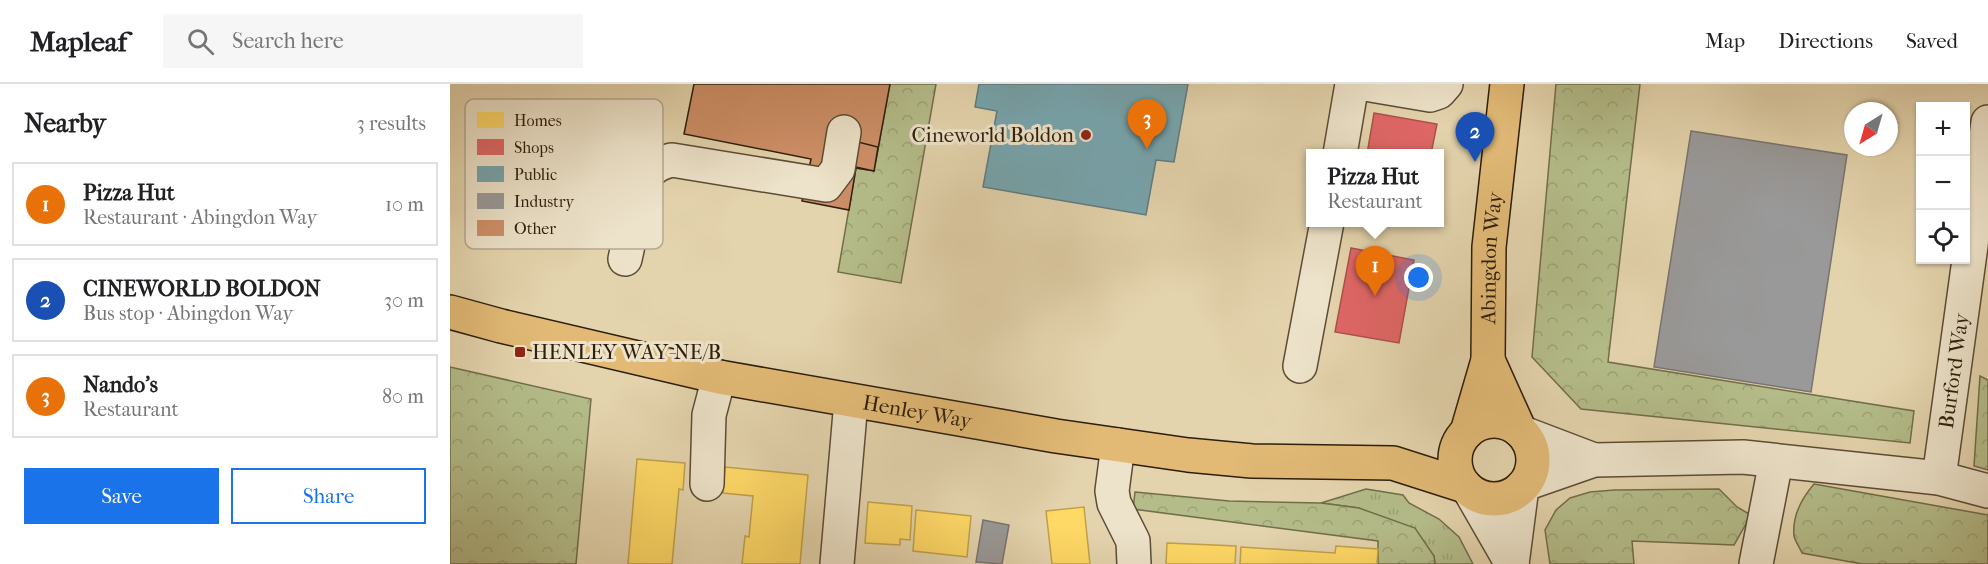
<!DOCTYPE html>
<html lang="en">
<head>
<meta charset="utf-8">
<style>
  :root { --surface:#fff; --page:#f6f6f6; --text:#202124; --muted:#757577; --line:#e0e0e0; --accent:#1a73e8 }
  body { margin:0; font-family:"IM FELL French Canon",serif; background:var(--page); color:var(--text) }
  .controls { position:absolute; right:18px; top:18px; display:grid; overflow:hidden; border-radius:0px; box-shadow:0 2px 4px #0004 }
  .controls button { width:54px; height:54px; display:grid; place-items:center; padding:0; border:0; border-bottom:2px solid var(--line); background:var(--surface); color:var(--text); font:30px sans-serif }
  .compass { position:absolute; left:1394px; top:18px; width:54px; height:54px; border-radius:50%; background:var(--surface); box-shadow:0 2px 4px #0004; rotate:217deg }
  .you { position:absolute; left:969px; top:194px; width:21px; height:21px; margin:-15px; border:4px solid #fff; border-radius:50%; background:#1a73e8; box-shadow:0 0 0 9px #1a73e833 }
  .badge { display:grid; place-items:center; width:39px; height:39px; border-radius:50%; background:var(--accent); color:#fff; font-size:20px; font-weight:700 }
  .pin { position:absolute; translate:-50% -50px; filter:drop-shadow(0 2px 3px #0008) }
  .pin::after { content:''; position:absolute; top:32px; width:21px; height:18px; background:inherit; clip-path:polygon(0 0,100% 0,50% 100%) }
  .popup { position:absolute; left:856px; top:65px; width:138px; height:78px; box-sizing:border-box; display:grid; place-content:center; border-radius:0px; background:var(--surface); filter:drop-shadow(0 2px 4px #0005); font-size:20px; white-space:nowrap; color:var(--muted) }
  .popup b { font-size:22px; color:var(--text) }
  .popup::after { content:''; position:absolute; left:50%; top:100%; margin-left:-12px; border:12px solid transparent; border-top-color:var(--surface) }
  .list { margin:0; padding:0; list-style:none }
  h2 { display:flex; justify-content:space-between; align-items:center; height:78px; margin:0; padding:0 24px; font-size:26px }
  h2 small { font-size:20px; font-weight:400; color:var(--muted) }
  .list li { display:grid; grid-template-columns:39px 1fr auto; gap:18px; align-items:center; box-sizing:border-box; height:84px; margin:0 12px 12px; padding:0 12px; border:2px solid var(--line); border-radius:0px }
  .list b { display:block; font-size:22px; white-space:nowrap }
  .list p { margin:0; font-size:20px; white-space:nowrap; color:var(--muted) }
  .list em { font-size:20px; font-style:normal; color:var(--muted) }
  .actions { display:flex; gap:12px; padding:18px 24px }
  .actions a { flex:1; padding:14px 0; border:2px solid var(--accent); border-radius:0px; text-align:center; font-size:21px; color:var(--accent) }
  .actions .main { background:var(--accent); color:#fff }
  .icon { flex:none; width:33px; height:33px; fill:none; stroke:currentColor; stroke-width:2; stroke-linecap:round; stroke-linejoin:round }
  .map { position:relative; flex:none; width:1538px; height:480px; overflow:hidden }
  header { display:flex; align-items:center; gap:36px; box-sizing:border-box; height:84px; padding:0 30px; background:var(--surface); border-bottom:2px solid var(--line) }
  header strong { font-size:28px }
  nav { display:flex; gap:33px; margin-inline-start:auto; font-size:21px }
  .search { width:420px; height:54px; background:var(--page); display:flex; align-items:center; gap:15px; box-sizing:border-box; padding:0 21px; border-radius:0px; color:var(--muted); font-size:22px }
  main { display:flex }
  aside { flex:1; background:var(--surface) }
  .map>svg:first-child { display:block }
  .grass { fill:url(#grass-tufts); stroke:#716e4a; stroke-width:1.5 }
  .forest { fill:url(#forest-crowns); stroke:#716e4a; stroke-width:1.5 }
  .homes { fill:#ffd966; stroke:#c0a14b; stroke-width:1.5 }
  .shops { fill:#e06666; stroke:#ab504b; stroke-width:1.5 }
  .public { fill:#76a5af; stroke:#607c7e; stroke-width:1.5 }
  .industry { fill:#999; stroke:#79746e; stroke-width:1.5 }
  .building { fill:#ce8f67; stroke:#2e1e0b; stroke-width:1.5 }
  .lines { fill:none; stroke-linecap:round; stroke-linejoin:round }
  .minor-casing { stroke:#5c4c34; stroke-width:36 }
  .major-casing { stroke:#2e1e0b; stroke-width:36 }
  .minor { stroke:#ede3ca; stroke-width:33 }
  .major { stroke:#e2ba76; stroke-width:33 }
  .poi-dot { fill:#8f2418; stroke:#ede3ca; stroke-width:2 }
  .labels { text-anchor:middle; stroke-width:6; stroke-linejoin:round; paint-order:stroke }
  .poi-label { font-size:21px; fill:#2e1e0b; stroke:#ede3ca; text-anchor:end }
  .street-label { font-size:21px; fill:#2e1e0b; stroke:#ede3ca }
  .key { fill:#ede3ca; stroke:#b4a891; stroke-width:1.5 }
  .key-label { font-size:16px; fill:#2e1e0b }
</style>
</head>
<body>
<header>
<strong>Mapleaf</strong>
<div class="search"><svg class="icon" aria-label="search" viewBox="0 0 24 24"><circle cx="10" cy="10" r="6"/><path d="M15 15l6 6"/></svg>Search here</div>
<nav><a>Map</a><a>Directions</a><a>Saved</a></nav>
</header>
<main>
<aside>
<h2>Nearby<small>3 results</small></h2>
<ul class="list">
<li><span class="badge" style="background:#e8710a">1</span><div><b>Pizza Hut</b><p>Restaurant · Abingdon Way</p></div><em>10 m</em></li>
<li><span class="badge" style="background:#1a4fb4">2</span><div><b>CINEWORLD BOLDON</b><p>Bus stop · Abingdon Way</p></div><em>30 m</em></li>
<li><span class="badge" style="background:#e8710a">3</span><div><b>Nando's</b><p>Restaurant</p></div><em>80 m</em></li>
</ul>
<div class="actions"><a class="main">Save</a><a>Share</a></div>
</aside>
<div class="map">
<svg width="1538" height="480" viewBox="0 0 1538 480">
  <defs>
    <pattern id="grass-tufts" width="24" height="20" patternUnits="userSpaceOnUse" patternTransform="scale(1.5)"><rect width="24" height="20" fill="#b4bd8a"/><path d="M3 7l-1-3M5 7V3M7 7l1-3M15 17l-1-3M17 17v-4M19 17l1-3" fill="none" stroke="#9ba276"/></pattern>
    <pattern id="forest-crowns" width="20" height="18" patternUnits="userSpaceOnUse" patternTransform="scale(1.5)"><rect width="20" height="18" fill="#b4bd8a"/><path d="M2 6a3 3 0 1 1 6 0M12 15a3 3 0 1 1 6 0" fill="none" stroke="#9ba276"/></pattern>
  </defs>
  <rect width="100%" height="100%" fill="#e4d4ad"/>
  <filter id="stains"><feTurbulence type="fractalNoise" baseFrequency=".00333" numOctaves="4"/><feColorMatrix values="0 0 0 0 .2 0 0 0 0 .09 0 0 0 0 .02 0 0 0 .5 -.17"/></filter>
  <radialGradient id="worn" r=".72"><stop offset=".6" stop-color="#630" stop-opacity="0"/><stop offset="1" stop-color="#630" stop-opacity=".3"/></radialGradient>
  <path class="grass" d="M916 405 953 411 959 419 989 435 1009 453 1023 480H985L984 472 909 424 871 419Z"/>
  <path class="forest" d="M440 0H486L451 199 388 188 406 84 424 87Z
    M1106 0H1190L1158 278 1464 327 1460 359 1131 325 1082 273Z
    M0 283 141 315 126 480H0Z
    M1530 292 1538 296V386L1524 382Z
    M1364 400 1538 431V480H1412L1352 469C1350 464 1345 457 1344 452 1342 432 1352 414 1364 400Z
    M1269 405 1287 423 1301 431 1284 461 1182 457 1184 480H1100L1095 446 1106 426 1120 414 1140 408 1164 406Z
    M685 408 779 417 871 419 909 424 965 444 984 472 985 480H928V457L683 425Z"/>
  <path class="homes" d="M187 375 235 379 233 406 229 405 222 480H178Z
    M275 383 358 391 350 480H292L295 452 299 453 303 412 273 409Z
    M418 418 462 422 460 456 450 455V461L415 459Z
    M634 423 640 480H602L596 427Z
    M466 426 521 432 517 473 463 467Z
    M717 459 786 462 785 480H716Z
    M886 462 928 465 927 480H790L791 463 885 469Z"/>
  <path class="shops" d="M924 29 987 40 981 70H917Z
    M901 164 964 176 949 259 885 248Z"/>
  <path class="public" d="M529 0H738L724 78 706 76 696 131 533 103 547 27 525 23Z"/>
  <path class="industry" d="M1241 47 1397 71 1361 308 1204 283Z
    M533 436 559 441 552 480 526 478Z"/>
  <path class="building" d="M244 0H440L424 87 406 84 399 126 352 117 361 75 234 50Z
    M404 57 428 63 424 87 401 82Z"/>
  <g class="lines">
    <g class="minor-casing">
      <g id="minor">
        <path d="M915 0 980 11 989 8 996 0"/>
        <path d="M890 70 902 0"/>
        <path d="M175 175 192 97C201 85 207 79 222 76L376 101 388 85 394 48"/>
        <path d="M850 282 877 138"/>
        <path d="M1073 349 1144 376"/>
        <path d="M668 361 662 407 664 419 683 457 684 480"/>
        <path id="s1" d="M1489 394 1538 38"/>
        <path d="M257 400 259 331 269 293"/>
        <path d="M1075 400 1144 376 1293 373 1489 394 1538 407"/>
        <path d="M1020 407 1062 480"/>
        <path d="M387 480 401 317"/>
        <path d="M1062 480 1072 403"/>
        <path d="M1306 480 1326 377"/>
      </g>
    </g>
    <g class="major-casing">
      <g id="major">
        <path id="s2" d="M0 228 51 242 269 293 606 352 738 371 802 377 943 379 1015 402"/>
        <path d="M1038 276 1070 347"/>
        <circle cx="1044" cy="376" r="39"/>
        <path id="s3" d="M1017 348 1038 276 1039 163 1057 0"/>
      </g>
    </g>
    <use href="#minor" class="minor"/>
    <use href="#major" class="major"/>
  </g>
  <g class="poi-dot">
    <circle cx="636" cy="51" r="6"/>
    <rect x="64" y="262" width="12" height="12" rx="3"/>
  </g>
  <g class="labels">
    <g class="poi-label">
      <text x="624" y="58">Cineworld Boldon</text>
      <text x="82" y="275" text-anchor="start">HENLEY WAY-NE/B</text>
    </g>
    <g class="street-label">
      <text dy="7" stroke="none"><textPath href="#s3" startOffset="177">Abingdon Way</textPath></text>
      <text dy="7" stroke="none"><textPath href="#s1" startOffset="108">Burford Way</textPath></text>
      <text dy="7" stroke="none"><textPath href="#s2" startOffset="478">Henley Way</textPath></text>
    </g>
  </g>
  <rect x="15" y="15" width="198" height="150" rx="9" class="key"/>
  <rect x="27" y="28" width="27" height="16" fill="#ffd966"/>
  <rect x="27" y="55" width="27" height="16" fill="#e06666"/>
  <rect x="27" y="82" width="27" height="16" fill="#76a5af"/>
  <rect x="27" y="109" width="27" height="16" fill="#999"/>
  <rect x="27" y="136" width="27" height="16" fill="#ce8f67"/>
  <g class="key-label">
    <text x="64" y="42">Homes</text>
    <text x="64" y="69">Shops</text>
    <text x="64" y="96">Public</text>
    <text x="64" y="123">Industry</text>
    <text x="64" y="150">Other</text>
  </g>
  <rect width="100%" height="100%" filter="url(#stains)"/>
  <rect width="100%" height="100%" fill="url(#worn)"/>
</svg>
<div class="controls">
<button>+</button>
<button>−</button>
<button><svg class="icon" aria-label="locate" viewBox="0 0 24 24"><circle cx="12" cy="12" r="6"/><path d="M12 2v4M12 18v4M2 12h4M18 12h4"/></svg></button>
</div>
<svg class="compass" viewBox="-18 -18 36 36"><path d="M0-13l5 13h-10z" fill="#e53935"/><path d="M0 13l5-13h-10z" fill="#757577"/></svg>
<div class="you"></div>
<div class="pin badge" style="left:925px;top:212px;background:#e8710a">1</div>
<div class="popup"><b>Pizza Hut</b>Restaurant</div>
<div class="pin badge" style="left:1025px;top:78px;background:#1a4fb4">2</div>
<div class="pin badge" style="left:697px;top:65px;background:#e8710a">3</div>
</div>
</main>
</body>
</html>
